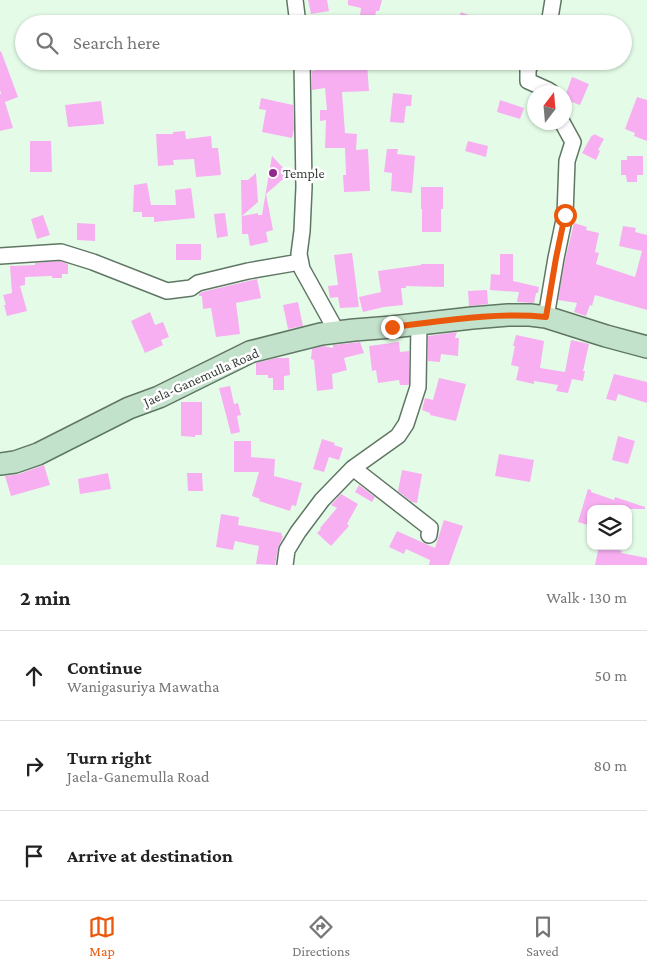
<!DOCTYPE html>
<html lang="en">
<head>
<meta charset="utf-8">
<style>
  :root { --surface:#fff; --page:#f2f2f2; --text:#222; --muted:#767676; --line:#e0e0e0; --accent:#ea580c }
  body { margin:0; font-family:"Crimson Pro",serif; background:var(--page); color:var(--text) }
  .controls { position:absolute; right:15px; bottom:15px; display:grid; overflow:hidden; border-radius:10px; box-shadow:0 1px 4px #0004 }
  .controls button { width:45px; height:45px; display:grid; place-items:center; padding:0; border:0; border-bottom:1px solid var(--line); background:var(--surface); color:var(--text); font:25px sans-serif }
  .compass { position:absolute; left:527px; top:85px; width:45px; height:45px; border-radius:50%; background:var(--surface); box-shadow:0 1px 4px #0004; rotate:16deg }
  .stop { position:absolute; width:15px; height:15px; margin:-11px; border:4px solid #ea580c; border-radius:50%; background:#fff }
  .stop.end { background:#ea580c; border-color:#fff; box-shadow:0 1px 5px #0008 }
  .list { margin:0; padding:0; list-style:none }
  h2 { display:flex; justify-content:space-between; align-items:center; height:65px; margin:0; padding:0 20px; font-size:21px }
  h2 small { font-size:16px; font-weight:400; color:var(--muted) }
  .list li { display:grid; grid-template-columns:32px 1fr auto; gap:15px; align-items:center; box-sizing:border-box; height:90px; padding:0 20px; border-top:1px solid var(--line) }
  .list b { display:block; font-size:19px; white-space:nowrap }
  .list p { margin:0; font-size:16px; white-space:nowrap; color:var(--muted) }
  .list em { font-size:16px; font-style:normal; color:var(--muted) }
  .icon { flex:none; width:28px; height:28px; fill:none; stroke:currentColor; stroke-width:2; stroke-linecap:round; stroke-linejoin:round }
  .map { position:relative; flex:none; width:647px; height:565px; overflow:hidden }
  .search { position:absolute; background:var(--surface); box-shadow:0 1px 4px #0004; left:15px; right:15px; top:15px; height:55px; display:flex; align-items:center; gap:12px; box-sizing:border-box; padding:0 18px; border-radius:28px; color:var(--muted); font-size:19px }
  .sheet { height:335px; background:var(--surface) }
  nav { display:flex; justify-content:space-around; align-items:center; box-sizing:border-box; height:70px; border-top:1px solid var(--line); background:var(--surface); font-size:14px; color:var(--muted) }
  nav a { display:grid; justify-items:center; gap:2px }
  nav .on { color:var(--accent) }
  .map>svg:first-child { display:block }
  .building { fill:#f7aff1 }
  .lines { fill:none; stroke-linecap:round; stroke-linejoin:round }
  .street-casing { stroke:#607664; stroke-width:18 }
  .secondary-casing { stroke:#607664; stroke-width:24 }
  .street { stroke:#fff; stroke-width:15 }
  .secondary { stroke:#c3e2cb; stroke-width:21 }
  .route { stroke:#ea580c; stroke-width:6 }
  .poi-dot { fill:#91288c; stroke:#fff; stroke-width:2 }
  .labels { text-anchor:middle; stroke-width:5; stroke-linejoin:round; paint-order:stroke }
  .poi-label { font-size:14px; fill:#363f37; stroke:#fff; text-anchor:start }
  .street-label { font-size:14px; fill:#363f37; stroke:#fff }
</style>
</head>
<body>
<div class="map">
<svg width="647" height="565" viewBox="0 0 647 565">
  <rect width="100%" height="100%" fill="#e4fce7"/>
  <path class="building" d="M308 0H327L329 11 311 14Z
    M348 0H382L379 11H376L374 24H359L361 8 348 5Z
    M461 12 489 23V24H456Z
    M1 51 18 97 5 102 13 128 0 131V94H1L0 90V52Z
    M348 61H358L359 64 367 63 369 91 342 92 345 133 357 134 356 150 368 149 370 191 344 192 343 175H346L345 148H325L326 120 320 121V110H327L325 88 312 90V71L315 70 314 66Z
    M572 77 589 84 580 105 564 99Z
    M393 93 412 95 411 106H406L404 123 390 122Z
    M637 97 647 100V141L634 136 635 133 625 129Z
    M261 98 293 105 294 129 292 138 262 132 266 110 259 109Z
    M500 100 524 108 520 119 497 112Z
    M101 101 104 124 68 127 65 105Z
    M185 131 186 139 211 136 212 148H218L221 175 196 177 194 159 173 160 174 165 158 166 156 134H173V132Z
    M594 134 604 139 598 150 600 151 596 160 582 153 592 135 593 136Z
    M30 141H51L52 172H30Z
    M468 141 488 146 486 157 465 151Z
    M387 149H398L397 154 415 156 412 193 391 191 392 173 384 172Z
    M272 156 289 174 266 194 273 230 266 232 268 242 250 246 248 234H242L241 180H248L256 173 258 202 242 216 258 213V215H262Z
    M627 156H643V175H637V182H627L626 175H621V160H627Z
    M147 183 151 205H176L175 190 191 188 195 218 154 222V217H142V212H133L134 185Z
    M421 187H443V209H441V232H422V209H421Z
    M225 213 228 236 217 238 214 214Z
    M43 215 50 235 37 239 31 219Z
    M77 223 95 224V241L77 240Z
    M574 223 587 227 586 230 599 233 595 252 599 253 596 264 635 277 642 251 619 246 623 226 636 228 635 232 647 235V310L595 295 592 306 590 305 586 316 574 312 577 303 558 300 565 260Z
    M176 244H201V260H176Z
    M352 253 359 307 340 308 338 297 330 298 328 286 338 285 334 255Z
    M500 254H513V281L539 287 538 293H536L534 303 517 302 519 292 490 290 491 274 500 275Z
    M60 261 68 264V274H62V278H52V276L25 277V285L20 286 27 311 7 316 4 305H6L3 295 12 293 10 266 35 265V263Z
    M421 264H444V287L406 286V288H401L403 305 384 307 363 312 359 297 381 292 378 271 421 265Z
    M257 279 261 298 236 303 240 334 216 337 211 308 203 309 202 296H199V294L202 292Z
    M487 290 488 304 469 306 468 291Z
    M298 302 303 326 288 329 283 305Z
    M150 312 155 325 163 322 169 337 161 340 163 345 145 353 131 321Z
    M457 332 455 338H459L458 356 441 354 440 362 428 361V336Z
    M516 335 544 341 540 368 565 372 571 340 589 344 583 371H585L583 381 572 379 568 393 556 391 558 385 534 381V384L516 380 519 367 511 365 515 346H513Z
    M360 342 364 353 344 358 347 370 332 374 333 389 317 391 314 360 311 359 312 349 323 346 333 348V345Z
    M399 342 400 352 409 351V385H400L399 380 378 383 376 370 372 371 369 346Z
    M276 358H289L290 375 284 376V390H273V378H268V375H256V363Z
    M614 374 647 382V403L618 394 616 401 606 399Z
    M439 378 466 384 456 421 430 415V413L422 410 425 398 433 400Z
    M230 386 234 404 238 403 241 415 237 416 240 432 231 434 219 388Z
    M181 402H202V435H195V437L181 436Z
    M618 436 635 441 628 464 612 460Z
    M322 439 335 443 334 445 343 448 339 460 329 457 324 472 313 469Z
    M234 441H251V457L275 459 274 476 302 483 296 506 292 505 290 511 259 501 260 499 252 496 259 472H234Z
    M499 454 534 460 530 482 495 476Z
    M44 465 50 485 11 496 5 476 19 474Z
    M402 470 422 474 417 503 412 502 398 491Z
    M108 473 111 489 80 494 78 479Z
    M187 473H202L203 491H188Z
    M359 485 375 497 372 502 355 492Z
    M588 489 591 490V492L614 500 615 497 645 507V509H591V526L578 522Z
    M341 494 358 504 347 524 349 526 331 546 317 533 321 529 320 528 337 508 331 505Z
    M221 514 239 517 238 525 282 533 281 535 283 536 282 539 278 548 275 565 256 564 259 546 235 541 233 550 216 547Z
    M444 520 463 526 449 565H429L430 560 406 549 404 554 389 547 397 531 435 548Z
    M599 546 622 551 621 553 647 558V565H595Z"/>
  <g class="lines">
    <g class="street-casing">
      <path id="street" d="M295 0 298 24
        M548 24 550 18 553 0
        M302 61 304 187 302 231 299 254 302 269 337 332
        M532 61 528 70V81L548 90 551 92
        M0 256 61 252 93 262 167 291 191 288 198 283 248 271 300 262
        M546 317 556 258 565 215 567 161 573 142 562 122
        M353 468 430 528 429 535
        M285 565 287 550 298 532 322 500 353 468 398 436 406 424 418 387 419 324"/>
    </g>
    <g class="secondary-casing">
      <path id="secondary" d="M0 464 15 462 38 454 129 408 159 397 250 352 321 334 354 330 392 327 472 318 508 315H530L546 317 606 336 647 347"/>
    </g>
    <use href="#street" class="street"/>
    <use href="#secondary" class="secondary"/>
  </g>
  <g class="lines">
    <path class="route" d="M392 327C443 321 495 312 546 317L556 258 565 215"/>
  </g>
  <circle class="poi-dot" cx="273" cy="173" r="5"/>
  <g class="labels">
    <g class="poi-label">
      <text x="283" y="178">Temple</text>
    </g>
    <g class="street-label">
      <text transform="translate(201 377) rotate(-24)" y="5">Jaela-Ganemulla Road</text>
    </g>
  </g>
</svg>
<div class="controls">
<button><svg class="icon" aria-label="layers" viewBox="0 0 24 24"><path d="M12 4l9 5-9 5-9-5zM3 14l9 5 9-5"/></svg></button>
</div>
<svg class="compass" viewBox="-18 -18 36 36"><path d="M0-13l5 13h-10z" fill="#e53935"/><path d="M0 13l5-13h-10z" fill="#767676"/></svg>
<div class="stop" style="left:565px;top:215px"></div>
<div class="stop end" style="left:392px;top:327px"></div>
<div class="search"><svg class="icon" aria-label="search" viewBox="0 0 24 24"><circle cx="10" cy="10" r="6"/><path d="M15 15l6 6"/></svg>Search here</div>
</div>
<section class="sheet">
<h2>2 min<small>Walk · 130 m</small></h2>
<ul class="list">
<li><svg class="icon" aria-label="ahead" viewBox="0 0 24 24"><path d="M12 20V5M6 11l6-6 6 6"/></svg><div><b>Continue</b><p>Wanigasuriya Mawatha</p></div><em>50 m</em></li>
<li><svg class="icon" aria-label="right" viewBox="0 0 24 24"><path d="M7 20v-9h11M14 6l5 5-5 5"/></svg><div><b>Turn right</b><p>Jaela-Ganemulla Road</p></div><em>80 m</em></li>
<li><svg class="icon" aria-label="arrive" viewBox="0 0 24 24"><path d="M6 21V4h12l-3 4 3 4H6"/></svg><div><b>Arrive at destination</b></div></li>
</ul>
</section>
<nav>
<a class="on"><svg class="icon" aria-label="map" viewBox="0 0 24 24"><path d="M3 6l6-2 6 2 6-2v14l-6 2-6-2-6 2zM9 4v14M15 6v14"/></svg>Map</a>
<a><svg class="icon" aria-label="directions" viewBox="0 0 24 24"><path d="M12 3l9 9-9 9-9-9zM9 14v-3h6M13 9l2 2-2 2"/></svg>Directions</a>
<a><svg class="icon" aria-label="saved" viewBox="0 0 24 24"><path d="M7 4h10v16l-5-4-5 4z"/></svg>Saved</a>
</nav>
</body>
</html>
